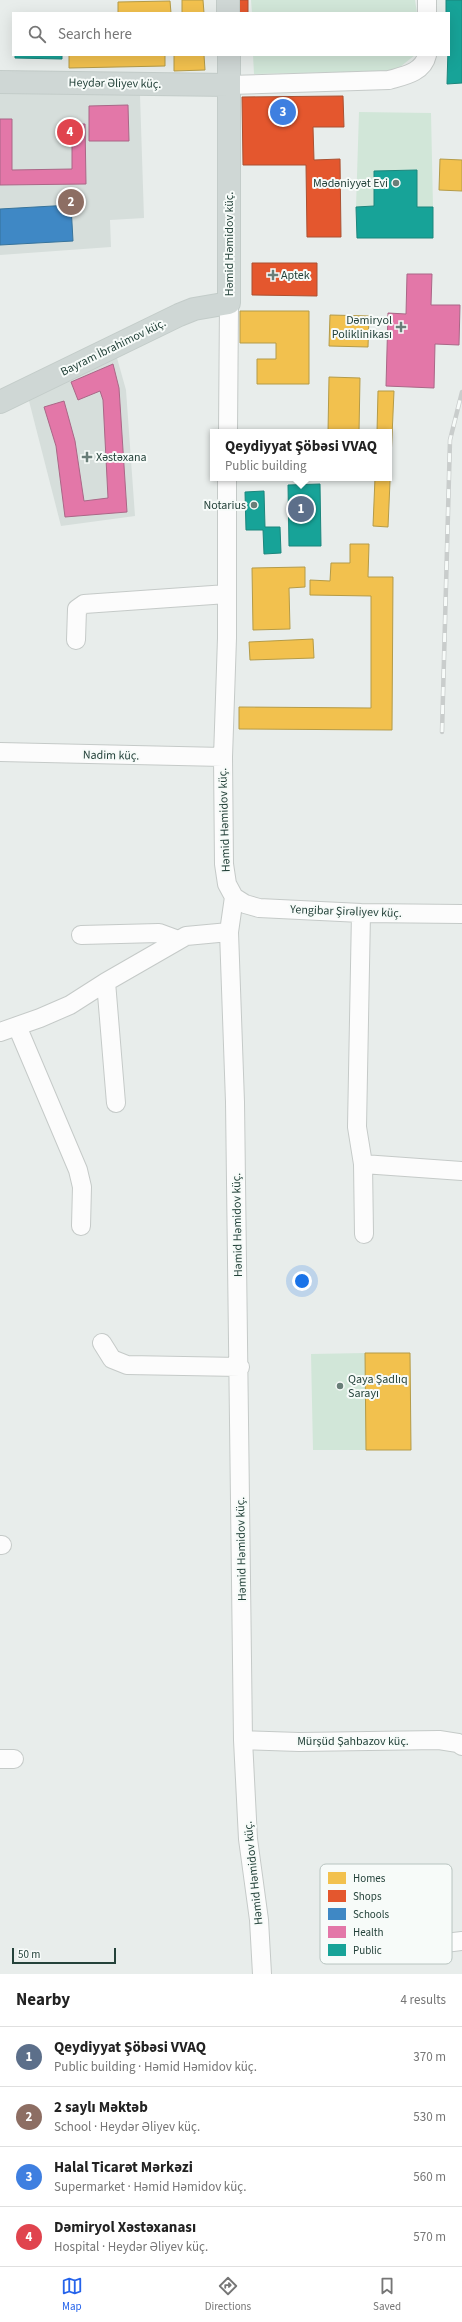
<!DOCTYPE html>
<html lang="en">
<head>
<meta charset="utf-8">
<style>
  :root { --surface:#fff; --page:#f2f2f2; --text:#222; --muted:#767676; --line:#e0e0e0; --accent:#2563eb }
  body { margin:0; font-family:"Source Sans 3",sans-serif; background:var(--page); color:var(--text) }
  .scale { position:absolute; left:12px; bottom:10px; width:104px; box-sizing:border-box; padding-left:4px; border:2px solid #24423a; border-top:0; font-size:11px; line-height:14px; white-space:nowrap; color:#24423a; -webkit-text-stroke:3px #f7fbf9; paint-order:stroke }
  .you { position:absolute; left:302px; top:1281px; width:14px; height:14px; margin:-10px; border:3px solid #fff; border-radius:50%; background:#1a73e8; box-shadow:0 0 0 6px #1a73e833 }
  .badge { display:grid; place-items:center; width:26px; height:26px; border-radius:50%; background:var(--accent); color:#fff; font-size:13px; font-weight:700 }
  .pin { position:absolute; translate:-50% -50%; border:2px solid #fff; box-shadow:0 1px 4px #0006 }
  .popup { position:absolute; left:210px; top:429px; width:182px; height:52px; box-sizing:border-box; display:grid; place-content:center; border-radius:0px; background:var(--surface); filter:drop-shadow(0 1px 3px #0005); font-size:13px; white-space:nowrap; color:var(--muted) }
  .popup b { font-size:15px; color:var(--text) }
  .popup::after { content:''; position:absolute; left:50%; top:100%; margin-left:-8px; border:8px solid transparent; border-top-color:var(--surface) }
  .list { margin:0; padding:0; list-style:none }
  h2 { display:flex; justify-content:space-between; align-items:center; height:52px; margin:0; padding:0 16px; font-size:17px }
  h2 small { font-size:13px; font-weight:400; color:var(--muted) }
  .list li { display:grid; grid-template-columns:26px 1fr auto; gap:12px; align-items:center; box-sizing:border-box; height:60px; padding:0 16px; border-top:1px solid var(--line) }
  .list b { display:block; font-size:15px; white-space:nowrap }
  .list p { margin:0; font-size:13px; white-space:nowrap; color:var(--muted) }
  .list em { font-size:13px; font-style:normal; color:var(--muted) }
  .icon { flex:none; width:22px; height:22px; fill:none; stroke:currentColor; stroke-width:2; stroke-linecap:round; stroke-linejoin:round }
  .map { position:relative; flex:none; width:462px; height:1974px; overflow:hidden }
  .search { position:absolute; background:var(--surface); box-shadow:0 4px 16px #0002; left:12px; right:12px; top:12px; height:44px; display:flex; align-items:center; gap:10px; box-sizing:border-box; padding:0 14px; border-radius:0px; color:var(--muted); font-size:15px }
  .sheet { height:292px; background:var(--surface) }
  nav { display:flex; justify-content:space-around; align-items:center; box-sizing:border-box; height:56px; border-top:1px solid var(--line); background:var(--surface); font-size:11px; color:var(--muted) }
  nav a { display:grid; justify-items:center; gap:2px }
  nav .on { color:var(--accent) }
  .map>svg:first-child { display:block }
  .built { fill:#d6dedb }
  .green { fill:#d1e6d8 }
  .homes { fill:#f2c14e; stroke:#b49b48 }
  .shops { fill:#e4572e; stroke:#aa5132 }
  .schools { fill:#3f88c5; stroke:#37739b }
  .health { fill:#e377a8; stroke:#aa6787 }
  .public { fill:#17a398; stroke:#1b867c }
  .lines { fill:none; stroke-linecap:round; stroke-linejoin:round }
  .minor-casing { stroke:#c5cac8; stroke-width:20 }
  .major-casing { stroke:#c3ccc9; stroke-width:24 }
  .minor { stroke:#fcfcfc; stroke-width:18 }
  .major { stroke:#cfd7d5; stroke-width:22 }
  .rail-casing { stroke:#c9cdcc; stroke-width:4.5 }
  .rail { stroke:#f7fbf9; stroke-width:3; stroke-dasharray:9; stroke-linecap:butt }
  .poi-dot { fill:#697e78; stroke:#f7fbf9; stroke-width:1.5 }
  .labels { text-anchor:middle; stroke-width:4; stroke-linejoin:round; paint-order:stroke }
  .street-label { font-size:12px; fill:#24423a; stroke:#f7fbf9 }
  .poi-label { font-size:12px; fill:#24423a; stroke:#f7fbf9; text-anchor:end }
  .key { fill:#f7fbf9; stroke:#b8c4c0; stroke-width:1 }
  .key-label { font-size:11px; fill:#24423a }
</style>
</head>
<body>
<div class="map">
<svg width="462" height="1974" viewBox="0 0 462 1974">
  <rect width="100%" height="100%" fill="#e8edeb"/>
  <path class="built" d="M0 92 140 95 144 218 110 220 111 247 0 255Z
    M117 358 126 390 135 516 61 526 28 397Z"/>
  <path class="green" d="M251 0H415L417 13H252Z
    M253 55H415L395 71 254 74Z
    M359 112 431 113 433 207H417L416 170 374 171V206L356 207Z
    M365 1353 366 1450H313L311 1354Z"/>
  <path class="homes" d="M182 0H203L204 13H182Z
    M170 1 171 13H118V2Z
    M69 55H165V66L69 68Z
    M174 55H204L205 70 174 71Z
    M440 159 462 160V191L439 190Z
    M240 311H309V384H257V359H276V343H240Z
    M330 315 369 316 368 347 329 346Z
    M329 377 360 378 359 432H328Z
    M378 391H394L388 527 373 526 375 478H389V432H377Z
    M350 544H369L368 577H393L392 730 239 729V707L371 708V596L310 595V580L330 581 331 563H350Z
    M305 567V587L289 588 290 629 253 630 252 568Z
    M313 639 314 658 250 660 249 642Z
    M365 1353H410L411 1450H366Z"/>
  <path class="shops" d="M236 0H248V13H236Z
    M343 96 344 127H313L314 160 340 159 341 237H307L306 165H243L242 97Z
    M252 263H317V296L252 295Z"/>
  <path class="schools" d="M71 205 73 241 0 245V209Z"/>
  <path class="health" d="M128 105 129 141H89V106Z
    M0 119H12V170L72 169V124H85L86 184 0 185Z
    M407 274H432L431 305H460L459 345 435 344 434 388 386 386 388 313 406 314Z
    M113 364 119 388 127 512 65 517 56 446 44 407 64 401 75 441 84 501 108 498 103 400 100 391 78 400 71 382Z"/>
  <path class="public" d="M446 0H462V83L447 84 449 13H446Z
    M15 55H62V59L15 58Z
    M417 170V207H433V238H357L356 207 374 206V171Z
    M320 484 321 546H289L288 485Z
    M264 491 265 527H280L281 553 264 554 263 530H246L245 492Z"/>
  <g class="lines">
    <g class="minor-casing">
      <path id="minor" d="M427 0V13
        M229 85 389 80C403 76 423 73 427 55
        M228 432 229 303
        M227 478V638L223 757 224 864 227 884 234 897 229 932 235 1102 243 1740 248 1839 259 1920 262 1974
        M76 640 77 609 84 604 227 594
        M0 752 223 757
        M234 897 245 904 259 908 361 913 462 914
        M361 913 357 1127 363 1164 364 1234
        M81 935 159 933 178 940
        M106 982 116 1103
        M17 1026 78 1170 82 1187 81 1226
        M0 1032 40 1018 70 1005 106 982 186 936 229 932
        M363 1164 462 1171
        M102 1343 112 1359 127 1365 240 1367
        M0 1545H2
        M243 1740 299 1742 439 1740 458 1743 462 1746
        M0 1759H14
        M421 1946 462 1941"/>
    </g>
    <g class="major-casing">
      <path id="major" d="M228 0V13
        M0 82 229 85
        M0 402 179 315 194 309 229 303V55"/>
    </g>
    <use href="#minor" class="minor"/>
    <use href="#major" class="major"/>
    <g class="rail-casing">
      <path id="rail" d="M442 732 450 440 462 392"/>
    </g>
    <use href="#rail" class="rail"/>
  </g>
  <g class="poi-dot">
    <circle cx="396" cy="183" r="4"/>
    <path d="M271 269h4v4h4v4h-4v4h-4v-4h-4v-4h4z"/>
    <path d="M399 321h4v4h4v4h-4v4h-4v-4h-4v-4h4z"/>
    <path d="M85 451h4v4h4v4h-4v4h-4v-4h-4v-4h4z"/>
    <circle cx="254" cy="505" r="4"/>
    <circle cx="340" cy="1386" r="4"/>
  </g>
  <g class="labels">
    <g class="street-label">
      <text transform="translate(115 83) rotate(1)" y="4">Heydər Əliyev küç.</text>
      <text transform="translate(229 244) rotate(-90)" y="4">Həmid Həmidov küç.</text>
      <text transform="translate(113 347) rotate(-26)" y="4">Bayram İbrahimov küç.</text>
      <text transform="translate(111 755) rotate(1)" y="4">Nadim küç.</text>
      <text transform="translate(224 820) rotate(-92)" y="4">Həmid Həmidov küç.</text>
      <text transform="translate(346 911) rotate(2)" y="4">Yengibar Şirəliyev küç.</text>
      <text transform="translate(237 1225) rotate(-91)" y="4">Həmid Həmidov küç.</text>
      <text transform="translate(241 1549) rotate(-91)" y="4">Həmid Həmidov küç.</text>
      <text x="353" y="1745">Mürşüd Şahbazov küç.</text>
      <text transform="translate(253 1873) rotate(-96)" y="4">Həmid Həmidov küç.</text>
    </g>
    <g class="poi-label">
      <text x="388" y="187">Mədəniyyət Evi</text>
      <text x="281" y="279" text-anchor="start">Aptek</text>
      <text x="392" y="324">Dəmiryol<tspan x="392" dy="14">Poliklinikası</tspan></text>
      <text x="96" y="461" text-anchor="start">Xəstəxana</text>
      <text x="246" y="509">Notarius</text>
      <text x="348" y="1383" text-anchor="start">Qaya Şadlıq<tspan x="348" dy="14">Sarayı</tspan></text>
    </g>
  </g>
  <rect x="320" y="1864" width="132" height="100" rx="6" class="key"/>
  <rect x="328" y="1872" width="18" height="12" fill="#f2c14e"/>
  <rect x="328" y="1890" width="18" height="12" fill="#e4572e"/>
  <rect x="328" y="1908" width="18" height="12" fill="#3f88c5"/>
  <rect x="328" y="1926" width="18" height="12" fill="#e377a8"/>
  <rect x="328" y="1944" width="18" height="12" fill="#17a398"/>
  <g class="key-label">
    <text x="353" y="1882">Homes</text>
    <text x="353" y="1900">Shops</text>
    <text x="353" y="1918">Schools</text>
    <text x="353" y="1936">Health</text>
    <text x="353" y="1954">Public</text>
  </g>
</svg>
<div class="scale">50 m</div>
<div class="you"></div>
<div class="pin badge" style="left:301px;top:509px;background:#5c6f8a">1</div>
<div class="popup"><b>Qeydiyyat Şöbəsi VVAQ</b>Public building</div>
<div class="pin badge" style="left:71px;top:202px;background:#8d6e63">2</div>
<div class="pin badge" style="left:283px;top:112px;background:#3f7fe0">3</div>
<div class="pin badge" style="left:70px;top:132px;background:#e0444e">4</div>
<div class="search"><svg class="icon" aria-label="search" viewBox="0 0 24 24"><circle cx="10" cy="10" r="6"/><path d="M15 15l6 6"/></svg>Search here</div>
</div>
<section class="sheet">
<h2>Nearby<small>4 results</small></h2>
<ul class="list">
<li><span class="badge" style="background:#5c6f8a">1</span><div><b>Qeydiyyat Şöbəsi VVAQ</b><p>Public building · Həmid Həmidov küç.</p></div><em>370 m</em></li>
<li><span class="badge" style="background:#8d6e63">2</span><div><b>2 saylı Məktəb</b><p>School · Heydər Əliyev küç.</p></div><em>530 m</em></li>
<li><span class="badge" style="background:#3f7fe0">3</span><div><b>Halal Ticarət Mərkəzi</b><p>Supermarket · Həmid Həmidov küç.</p></div><em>560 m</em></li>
<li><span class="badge" style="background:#e0444e">4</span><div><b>Dəmiryol Xəstəxanası</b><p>Hospital · Heydər Əliyev küç.</p></div><em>570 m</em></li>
</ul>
</section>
<nav>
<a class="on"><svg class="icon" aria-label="map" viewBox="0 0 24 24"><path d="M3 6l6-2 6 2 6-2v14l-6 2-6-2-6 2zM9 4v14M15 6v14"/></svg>Map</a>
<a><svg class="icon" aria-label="directions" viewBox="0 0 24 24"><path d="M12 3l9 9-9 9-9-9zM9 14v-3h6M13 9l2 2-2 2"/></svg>Directions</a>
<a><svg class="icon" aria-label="saved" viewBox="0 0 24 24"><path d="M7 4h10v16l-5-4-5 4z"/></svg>Saved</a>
</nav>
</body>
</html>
